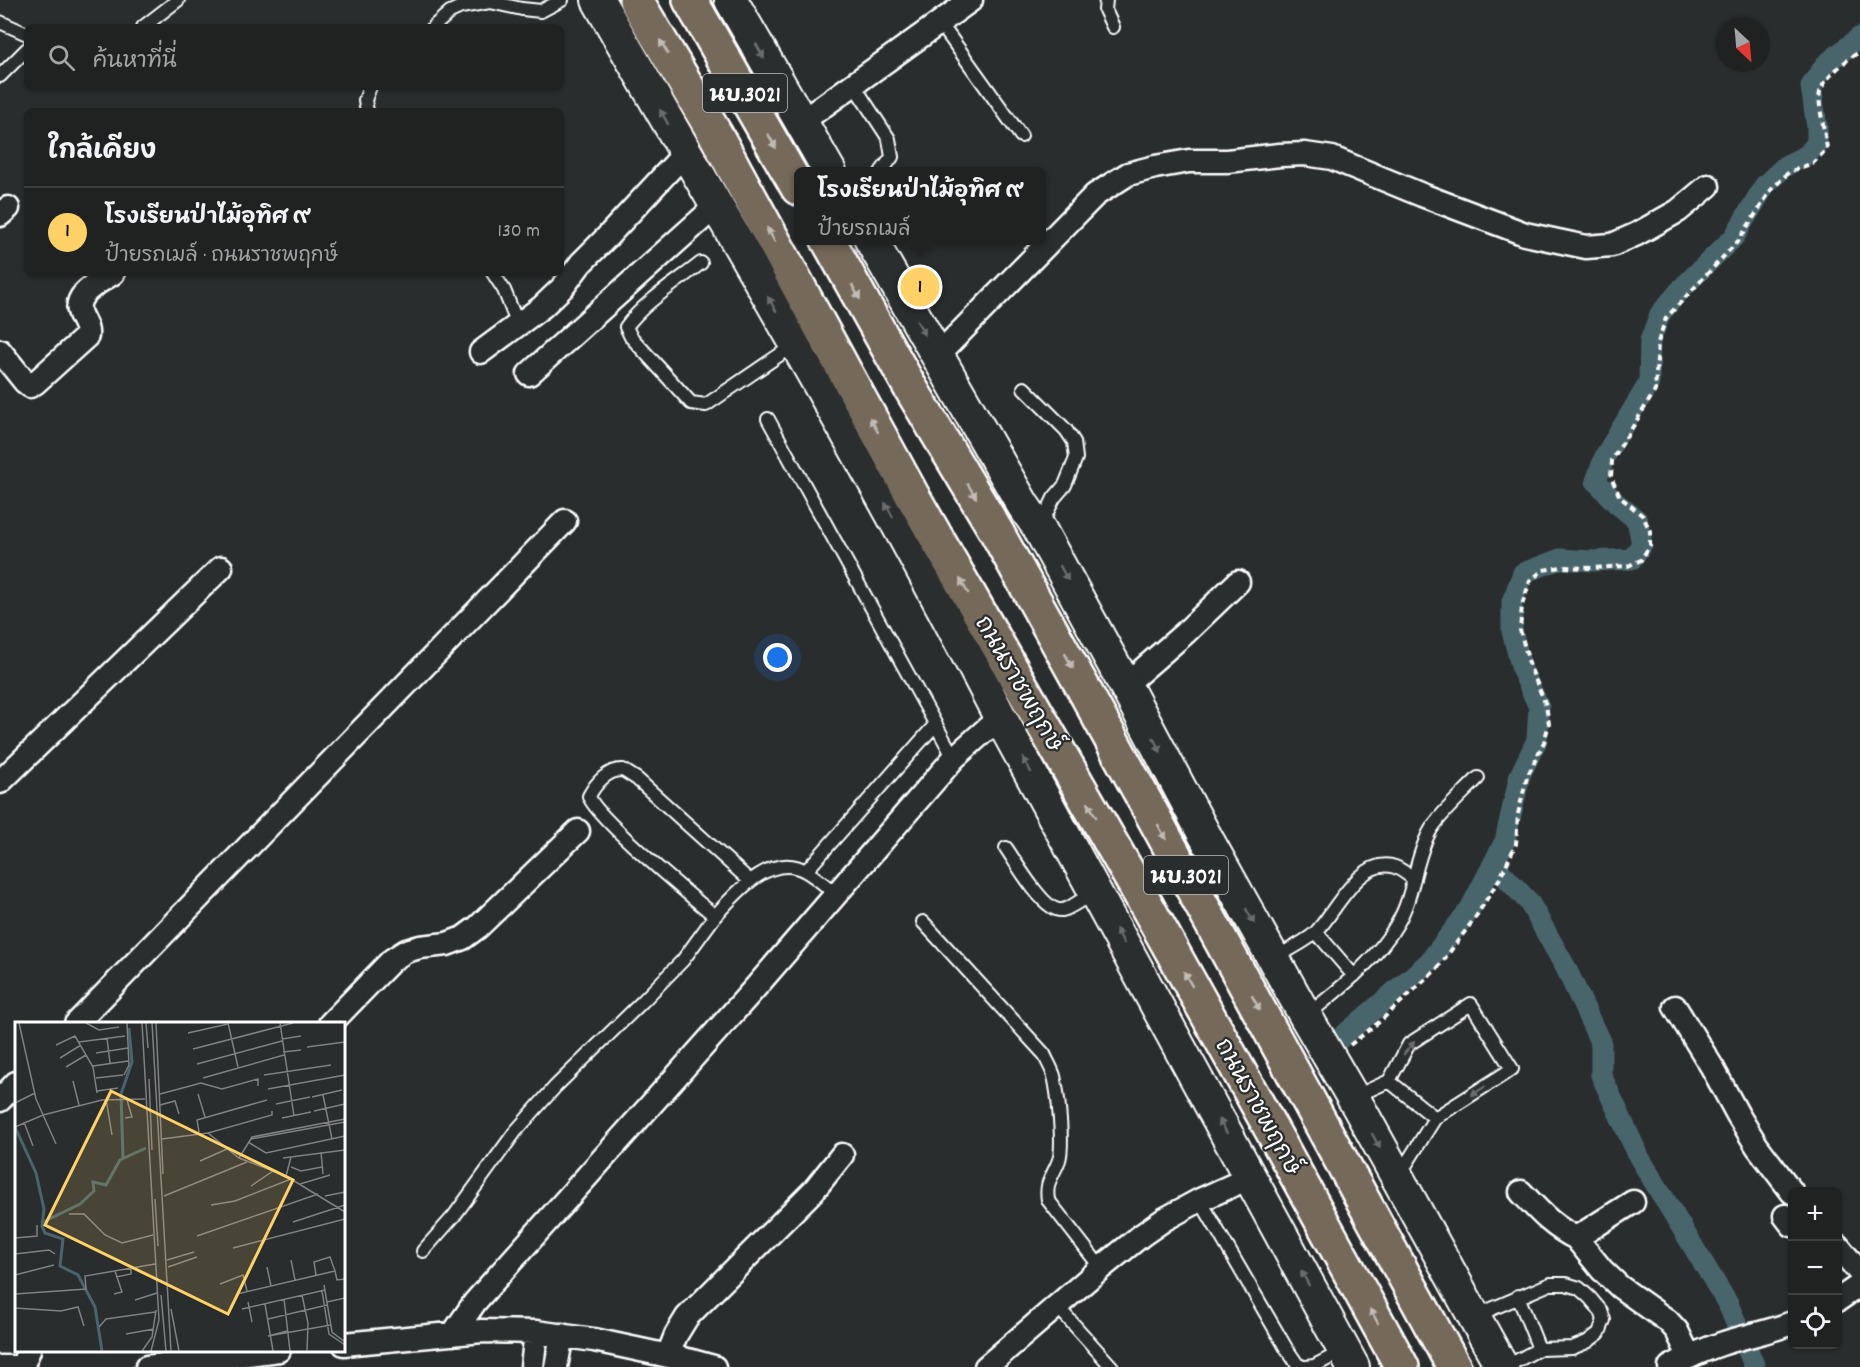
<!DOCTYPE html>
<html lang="th">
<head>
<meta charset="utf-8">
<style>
  :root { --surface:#202222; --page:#282a2a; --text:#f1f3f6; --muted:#a2a4a5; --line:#3d3f40; --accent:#ffd166 }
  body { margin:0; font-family:Dekko,"Playpen Sans Thai",sans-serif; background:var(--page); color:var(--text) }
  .controls { position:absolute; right:18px; bottom:18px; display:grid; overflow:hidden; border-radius:9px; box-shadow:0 2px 4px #0004 }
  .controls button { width:54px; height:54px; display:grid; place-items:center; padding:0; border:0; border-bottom:2px solid var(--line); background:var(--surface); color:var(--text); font:30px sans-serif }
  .compass { position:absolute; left:1716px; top:18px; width:54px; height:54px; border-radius:50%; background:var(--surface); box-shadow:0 2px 4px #0004; rotate:154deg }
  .you { position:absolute; left:778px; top:658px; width:21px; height:21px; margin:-15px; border:4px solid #fff; border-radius:50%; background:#1a73e8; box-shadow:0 0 0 9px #1a73e833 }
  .badge { display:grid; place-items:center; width:39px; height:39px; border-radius:50%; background:var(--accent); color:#111; font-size:20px; font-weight:700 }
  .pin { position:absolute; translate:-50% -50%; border:3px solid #fff; box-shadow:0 2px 6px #0006 }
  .popup { position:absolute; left:794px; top:167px; width:252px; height:78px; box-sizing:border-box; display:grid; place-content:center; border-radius:9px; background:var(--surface); filter:drop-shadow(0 2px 4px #0005); font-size:20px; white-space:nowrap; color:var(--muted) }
  .popup b { font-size:22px; color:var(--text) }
  .popup::after { content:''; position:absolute; left:50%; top:100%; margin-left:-12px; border:12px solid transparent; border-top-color:var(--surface) }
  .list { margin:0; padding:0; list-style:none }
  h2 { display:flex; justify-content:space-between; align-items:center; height:78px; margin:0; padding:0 24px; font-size:26px }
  h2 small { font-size:20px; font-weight:400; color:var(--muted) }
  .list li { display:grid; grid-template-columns:39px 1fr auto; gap:18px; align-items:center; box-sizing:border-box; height:90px; padding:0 24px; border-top:2px solid var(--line) }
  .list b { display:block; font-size:22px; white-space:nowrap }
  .list p { margin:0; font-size:20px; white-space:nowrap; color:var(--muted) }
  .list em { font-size:20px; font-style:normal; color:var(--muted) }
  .icon { flex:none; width:33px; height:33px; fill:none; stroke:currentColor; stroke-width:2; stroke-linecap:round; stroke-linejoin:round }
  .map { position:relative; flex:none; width:1860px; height:1367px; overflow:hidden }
  .search { position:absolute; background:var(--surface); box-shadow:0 2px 4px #0004; left:24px; top:24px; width:540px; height:66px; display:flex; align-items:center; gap:15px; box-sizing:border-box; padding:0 21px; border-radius:9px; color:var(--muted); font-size:22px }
  .panel { position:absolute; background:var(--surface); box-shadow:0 2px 4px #0004; left:24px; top:108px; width:540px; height:168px; border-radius:9px }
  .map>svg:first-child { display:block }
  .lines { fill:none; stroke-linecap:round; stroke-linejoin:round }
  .canal { stroke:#48656c; stroke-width:21 }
  .lane-casing { stroke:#fff; stroke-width:16 }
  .street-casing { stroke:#fff; stroke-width:27 }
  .secondary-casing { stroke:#fff; stroke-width:36 }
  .primary-casing { stroke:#fff; stroke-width:38 }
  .path { stroke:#fff; stroke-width:4; stroke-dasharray:6 4.5; stroke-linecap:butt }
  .lane { stroke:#2a2d2e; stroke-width:12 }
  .street { stroke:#2a2d2e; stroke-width:22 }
  .secondary { stroke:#2a2d2e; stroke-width:32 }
  .primary { stroke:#746a5a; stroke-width:33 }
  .oneway { fill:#c0bcb5 }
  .oneway2 { fill:#6a6c6d }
  .labels { text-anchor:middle; stroke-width:4.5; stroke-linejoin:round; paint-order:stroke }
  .shield { fill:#2a2d2e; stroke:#bfc0c0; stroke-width:1.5 }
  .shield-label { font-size:22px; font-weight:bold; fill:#fff }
  .street-label { font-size:24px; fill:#fff; stroke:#2a2d2e }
  .inset-river { fill:none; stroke:#48656c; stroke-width:3 }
  .inset-road { fill:none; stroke:#7f8182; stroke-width:1.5 }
  .view { fill:#ffd166; fill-opacity:0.15; stroke:#ffd166; stroke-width:3 }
  .inset-edge { fill:none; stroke:#fff; stroke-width:3 }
</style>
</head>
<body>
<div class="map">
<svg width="1860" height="1367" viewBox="0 0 1860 1367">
  <rect width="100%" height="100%" fill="#2a2d2e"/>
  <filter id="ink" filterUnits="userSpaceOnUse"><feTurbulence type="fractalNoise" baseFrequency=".0167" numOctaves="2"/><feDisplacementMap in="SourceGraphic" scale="12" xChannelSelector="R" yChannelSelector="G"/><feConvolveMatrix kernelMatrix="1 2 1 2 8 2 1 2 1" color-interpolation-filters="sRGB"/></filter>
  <g filter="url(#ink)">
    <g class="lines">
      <path class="canal" d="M1493 864 1529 902 1566 968 1601 1044V1075L1639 1157 1728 1304 1755 1367
        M1336 1042 1429 962 1470 909 1505 841 1520 775 1537 740 1539 707 1522 670 1512 631V602L1523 573 1560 559 1592 561 1632 559 1642 544 1637 520 1615 502 1596 481 1605 456 1649 383 1650 341 1660 314 1682 288 1734 237 1765 185 1785 166 1807 155 1817 143V127L1811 86 1825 65 1860 37"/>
      <g class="lane-casing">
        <path id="lane" d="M1106 0 1105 10 1113 27
          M0 22 27 34
          M940 23 1021 136
          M143 27 178 0
          M433 27 450 12 461 7 490 2 522 9 541 11 562 0
          M0 76 27 49
          M853 84 889 139 892 157 881 172
          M367 111 365 100 370 87
          M701 263C676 283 645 301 626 327L631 337 691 403 706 405 794 345
          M493 273 504 290 518 325
          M1024 388 1066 430 1074 442 1076 458 1065 485 1054 498 1040 527
          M768 419 954 758
          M1006 848C1016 862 1044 913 1062 910 1070 909 1087 896 1095 891
          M806 871 935 725
          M749 880 637 779 623 770C608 769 596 783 589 796 594 816 693 898 715 916 736 893 772 850 807 872 817 878 827 887 836 894
          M923 922 1044 1054C1047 1061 1052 1069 1054 1076 1058 1092 1064 1145 1059 1160 1053 1177 1045 1181 1048 1200L1101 1268
          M1316 932 1354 976
          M1275 958C1287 950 1308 941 1317 931 1335 912 1361 855 1395 867 1401 869 1408 875 1414 879
          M1306 1016C1339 989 1375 962 1397 924 1414 896 1414 862 1429 833 1438 815 1464 793 1478 778
          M1389 1081 1435 1118
          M1354 1097 1389 1081 1409 1044 1471 1004 1512 1069 1435 1118 1400 1174
          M1200 1200 1286 1348 1297 1364 1303 1367
          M423 1251 454 1216 515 1132 555 1087 642 1002 683 960 715 916
          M1518 1296 1539 1349
          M1057 1306 1112 1367
          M1475 1316 1550 1284H1566L1579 1288 1590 1298 1601 1311 1604 1320 1599 1333 1587 1342 1572 1348 1539 1349 1505 1367
          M1307 1367 1314 1366 1343 1351"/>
      </g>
      <g class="street-casing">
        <path id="street" d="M801 122 971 0
          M0 215 8 208
          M0 351 25 382 30 386 35 383 87 336C88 327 83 322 80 314 72 294 99 283 113 273
          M481 352 542 307 563 287 581 263 607 237 685 153
          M937 356 1095 195 1128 174 1155 167 1189 161H1227L1280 155 1305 154 1332 158 1422 195 1525 234 1586 247 1612 245 1637 234 1678 211 1708 186
          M529 374 716 206
          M1125 685 1185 633 1238 582
          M0 782 221 568
          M1675 1007 1712 1067 1738 1115 1757 1146 1792 1192
          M76 1024 565 521
          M330 1024 392 960 406 951 420 947 447 944 463 938 478 927 578 831
          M0 1100 16 1083
          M1521 1192C1539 1211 1552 1226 1576 1238
          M1633 1202 1576 1238 1602 1270 1620 1287 1668 1321 1677 1331 1689 1356
          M1785 1216 1792 1225
          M1838 1246 1860 1273
          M1838 1300 1860 1285
          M453 1334 475 1302 755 988 954 758 1000 717
          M344 1344 482 1331 536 1332 594 1340 692 1361 714 1367
          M668 1355 676 1335 687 1317 814 1190 842 1155
          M0 1367H13
          M22 1367 29 1350
          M147 1367 279 1350
          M532 1367 536 1332
          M556 1367 562 1335
          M986 1367 1101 1268 1142 1235 1165 1219 1200 1200 1251 1177
          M1670 1367C1686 1358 1703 1350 1721 1344 1745 1336 1769 1332 1792 1323"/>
      </g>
      <g class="secondary-casing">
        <path id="secondary" d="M598 0C734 238 875 473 1000 717L1353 1367
          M731 0 830 172
          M871 240 1023 505 1039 528 1125 685 1203 832 1306 1017 1359 1108 1502 1367"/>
      </g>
      <g class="primary-casing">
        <path id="primary" d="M636 0 717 137 912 495 1143 899 1274 1134 1402 1367
          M690 0 798 188
          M828 240 910 387 996 531 1081 684 1454 1367"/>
      </g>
      <path class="path" d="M1350 1045 1378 1023 1437 969 1475 918 1500 878 1516 844 1518 814 1527 777 1544 742 1549 724 1546 705 1530 667 1520 630 1522 605 1530 581 1543 570 1561 567 1592 568 1628 566 1641 560 1650 545V531L1643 516 1620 497 1611 477 1612 460 1655 391 1658 342 1666 318 1739 240 1771 190 1789 172 1813 163 1827 149C1826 136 1817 102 1820 92 1823 79 1848 58 1860 52"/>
      <use href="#lane" class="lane"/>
      <use href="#street" class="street"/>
      <use href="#secondary" class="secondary"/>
      <use href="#primary" class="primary"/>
    </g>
    <defs><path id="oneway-solid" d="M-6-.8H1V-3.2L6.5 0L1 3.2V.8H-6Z" transform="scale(1.5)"/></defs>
    <g class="oneway">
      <use href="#oneway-solid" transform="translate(664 47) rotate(-121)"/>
      <use href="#oneway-solid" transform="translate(772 141) rotate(61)"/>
      <use href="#oneway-solid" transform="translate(771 235) rotate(-119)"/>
      <use href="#oneway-solid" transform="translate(856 292) rotate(61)"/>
      <use href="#oneway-solid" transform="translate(874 425) rotate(-119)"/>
      <use href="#oneway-solid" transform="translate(972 491) rotate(59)"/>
      <use href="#oneway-solid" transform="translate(964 586) rotate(-120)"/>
      <use href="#oneway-solid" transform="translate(1069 661) rotate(61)"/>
      <use href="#oneway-solid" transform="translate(1092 810) rotate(-120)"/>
      <use href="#oneway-solid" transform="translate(1162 832) rotate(61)"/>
      <use href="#oneway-solid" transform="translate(1188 979) rotate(-119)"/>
      <use href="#oneway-solid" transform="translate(1256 1003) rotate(61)"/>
      <use href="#oneway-solid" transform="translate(1374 1316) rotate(-119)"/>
    </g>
    <g class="oneway2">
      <use href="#oneway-solid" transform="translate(760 51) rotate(60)"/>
      <use href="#oneway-solid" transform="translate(664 117) rotate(-120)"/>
      <use href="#oneway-solid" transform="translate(772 304) rotate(-120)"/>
      <use href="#oneway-solid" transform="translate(921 328) rotate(60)"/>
      <use href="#oneway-solid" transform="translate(889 510) rotate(-119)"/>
      <use href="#oneway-solid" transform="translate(1064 573) rotate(61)"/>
      <use href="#oneway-solid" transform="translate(1157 745) rotate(62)"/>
      <use href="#oneway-solid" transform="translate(1027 765) rotate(-119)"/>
      <use href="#oneway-solid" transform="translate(1250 916) rotate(61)"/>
      <use href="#oneway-solid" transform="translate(1120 936) rotate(-118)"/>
      <use href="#oneway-solid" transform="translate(1409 1048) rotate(-50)"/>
      <use href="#oneway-solid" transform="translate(1478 1091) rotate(148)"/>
      <use href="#oneway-solid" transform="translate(1223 1126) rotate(-119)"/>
      <use href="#oneway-solid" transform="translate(1376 1141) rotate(62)"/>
      <use href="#oneway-solid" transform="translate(1305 1278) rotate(-118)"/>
    </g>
  </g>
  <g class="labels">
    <g class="shield">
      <rect x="703" y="74" width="84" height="38" rx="4.5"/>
      <rect x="1144" y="856" width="84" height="38" rx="4.5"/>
    </g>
    <g class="shield-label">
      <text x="745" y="101">นบ.3021</text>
      <text x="1186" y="883">นบ.3021</text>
    </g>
    <g class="street-label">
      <text transform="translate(1020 683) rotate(60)" y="8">ถนนราชพฤกษ์</text>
      <text transform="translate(1259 1106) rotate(61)" y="8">ถนนราชพฤกษ์</text>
    </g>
  </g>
  <g transform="translate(15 1022)">
    <rect width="330" height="330" fill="#2a2d2e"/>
    <path class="inset-river" d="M0 105 21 151 29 187 27 204 30 211 48 217 45 244 63 253 80 285 87 329M108 136 106 72 117 40 114 6M26 201 65 182 79 169 78 160 91 163 105 138 131 126"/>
    <path class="inset-road" d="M4 1 21 77 41 122M71 1 84 8 104 5M127 1 144 298 136 329M131 1 133 26M137 1 156 329M141 1 148 152M213 1 223 45M265 1 279 94M173 11 213 2M92 16 95 41M267 17 286 14M64 20 110 14M41 23 60 14 78 45 82 71M292 25 330 20M178 27 278 1M268 30 286 28M81 31 113 26M45 36 66 23M182 42 267 19M78 44 113 39M51 45 71 33M109 53 114 43 112 1M249 53 316 43M81 56 108 53M188 56 269 33M134 57 137 128M58 59 64 83M253 67 330 53M82 69 103 66M145 72 186 61 207 67 243 57V64M183 72 190 95M308 73 317 117M297 75 327 68M91 77 97 113M0 81 20 71M261 82 295 75M145 83 160 79 164 92M299 89 330 82M110 96 117 95 112 78M267 96 296 90M9 100 18 124M0 105 28 93 87 78 130 77M184 110 182 98 252 78M193 111 257 93V89M147 117 193 111 224 136 271 154 330 190M236 117 330 100M233 120 251 131 330 114M306 130 308 152M224 136 237 115 330 97M268 136 330 128M185 139 212 127M276 145 286 149 307 145M271 154 276 135M285 162 315 153M236 164 258 149M149 174 232 140M310 174 330 170M140 177 143 224M196 183 220 179 276 157M54 192H69L90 213 107 221 138 213M278 200 330 183M182 214 303 172M0 216 22 214V203M218 226 330 197M0 232 34 228 40 232M152 238 179 230M276 238 280 258M153 245 182 235M252 245 256 264M0 253 39 243M301 253 299 240 315 235 320 249M101 255 116 252V246M205 262 228 253 232 269M309 263 317 310 330 320M307 269 314 312 330 323M0 272 71 267 70 254 140 242M99 272 107 270 100 249M222 272 320 249 322 258 330 257M146 273 151 329M287 273 293 301 292 329M269 277 275 329M120 278 142 271M233 280 237 300M312 280 330 276M250 282 258 329M0 286 46 289 63 285 69 304M156 287 164 329M227 287 310 268M253 297 312 283M84 305 91 297 140 290M111 312 139 307M253 314 316 303M253 314 272 309M127 329 137 315 141 288"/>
    <path class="view" d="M96 69 278 158 213 292 30 203Z"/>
    <rect width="330" height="330" class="inset-edge"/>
  </g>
</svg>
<div class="controls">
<button>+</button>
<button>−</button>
<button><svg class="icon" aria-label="locate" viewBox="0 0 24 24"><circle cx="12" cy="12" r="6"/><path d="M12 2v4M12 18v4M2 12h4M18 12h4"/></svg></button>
</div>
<svg class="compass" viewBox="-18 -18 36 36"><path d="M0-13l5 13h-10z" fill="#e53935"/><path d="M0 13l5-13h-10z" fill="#a2a4a5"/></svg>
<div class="you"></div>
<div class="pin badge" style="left:920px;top:287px">1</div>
<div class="popup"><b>โรงเรียนป่าไม้อุทิศ ๙</b>ป้ายรถเมล์</div>
<div class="search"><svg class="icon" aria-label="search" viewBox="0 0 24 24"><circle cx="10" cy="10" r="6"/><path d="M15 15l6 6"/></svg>ค้นหาที่นี่</div>
<section class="panel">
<h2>ใกล้เคียง<small></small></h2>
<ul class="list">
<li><span class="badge">1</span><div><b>โรงเรียนป่าไม้อุทิศ ๙</b><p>ป้ายรถเมล์ · ถนนราชพฤกษ์</p></div><em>130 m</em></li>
</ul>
</section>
</div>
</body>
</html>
